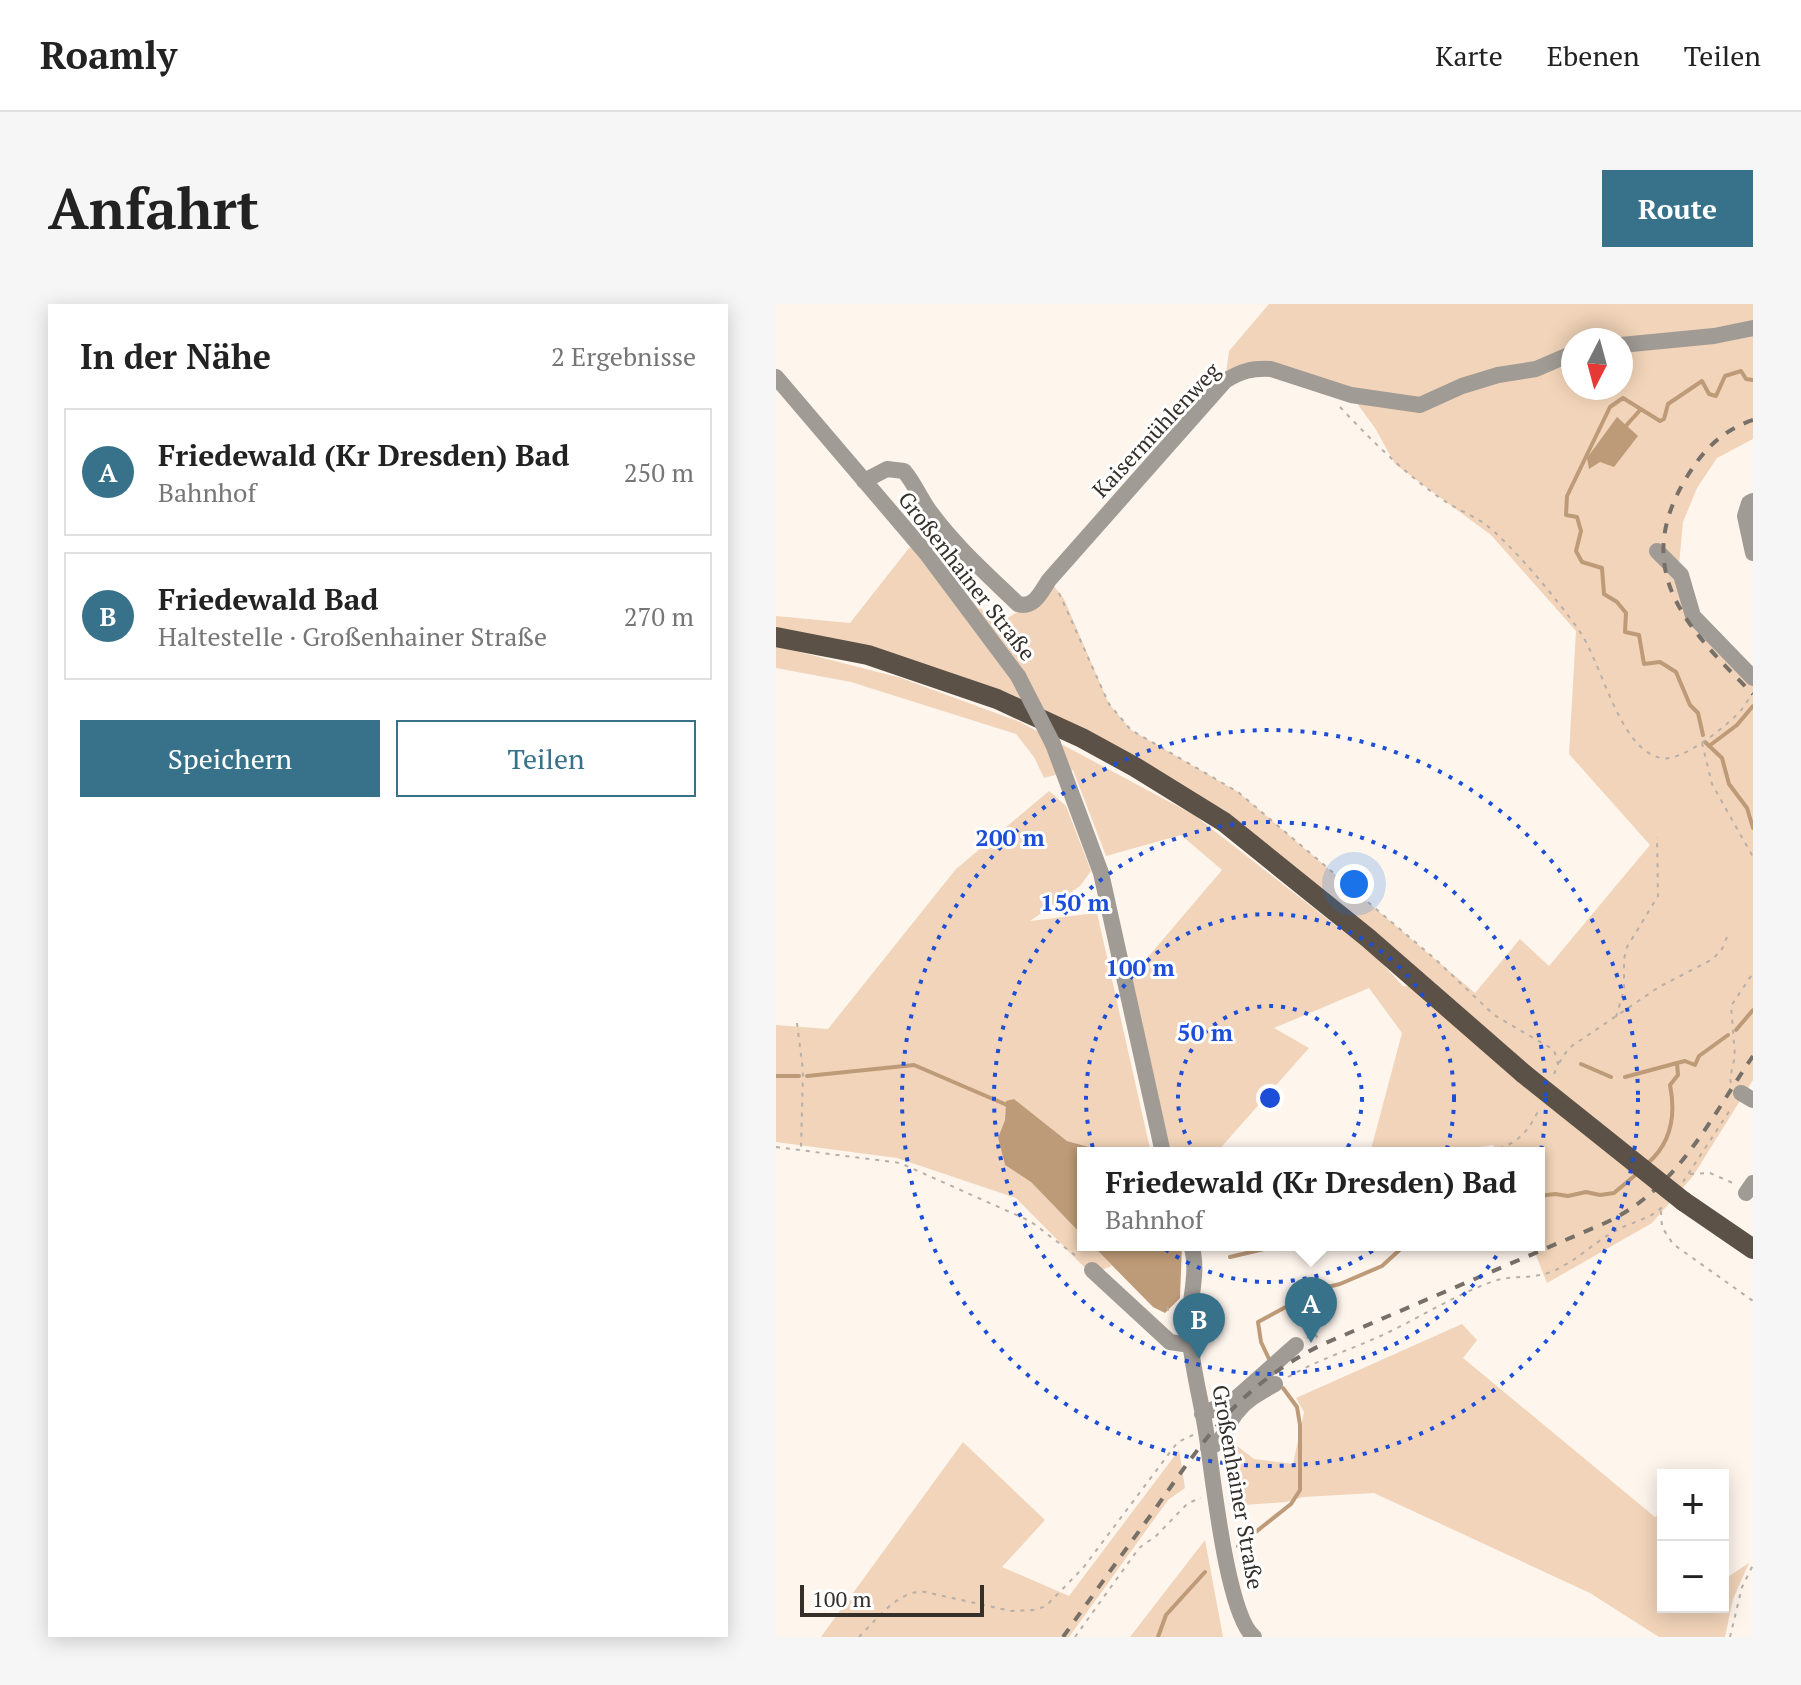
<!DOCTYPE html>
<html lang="de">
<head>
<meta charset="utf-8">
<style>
  :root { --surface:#fff; --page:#f6f6f6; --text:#222; --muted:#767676; --line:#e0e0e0; --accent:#37728a }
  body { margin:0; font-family:"PT Serif",serif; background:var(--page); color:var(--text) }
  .controls { position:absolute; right:24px; bottom:24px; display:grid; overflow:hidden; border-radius:0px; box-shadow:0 4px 20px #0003 }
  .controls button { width:72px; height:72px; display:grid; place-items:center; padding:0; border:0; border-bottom:2px solid var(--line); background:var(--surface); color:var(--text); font:40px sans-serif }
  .compass { position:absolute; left:785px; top:24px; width:72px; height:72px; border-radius:50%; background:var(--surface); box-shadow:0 4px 20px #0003; rotate:186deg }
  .scale { position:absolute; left:24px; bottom:20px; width:184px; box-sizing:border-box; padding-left:8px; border:4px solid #342f29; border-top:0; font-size:22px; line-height:28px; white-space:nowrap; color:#342f29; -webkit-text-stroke:6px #fff; paint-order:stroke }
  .you { position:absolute; left:578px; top:580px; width:28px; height:28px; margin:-20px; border:6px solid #fff; border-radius:50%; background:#1a73e8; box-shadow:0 0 0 12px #1a73e833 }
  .badge { display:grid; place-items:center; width:52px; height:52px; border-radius:50%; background:var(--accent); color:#fff; font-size:26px; font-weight:700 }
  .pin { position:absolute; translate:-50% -66px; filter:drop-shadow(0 2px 4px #0008) }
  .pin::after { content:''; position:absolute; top:42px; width:28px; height:24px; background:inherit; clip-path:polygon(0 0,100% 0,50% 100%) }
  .popup { position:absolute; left:301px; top:843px; width:468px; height:104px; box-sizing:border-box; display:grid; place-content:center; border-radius:0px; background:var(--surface); filter:drop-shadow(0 2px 6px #0005); font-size:26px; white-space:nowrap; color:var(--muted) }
  .popup b { font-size:30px; color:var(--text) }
  .popup::after { content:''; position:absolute; left:50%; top:100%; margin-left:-16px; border:16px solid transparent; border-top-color:var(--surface) }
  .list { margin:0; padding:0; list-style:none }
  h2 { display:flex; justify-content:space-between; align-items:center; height:104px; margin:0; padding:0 32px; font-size:34px }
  h2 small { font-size:26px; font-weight:400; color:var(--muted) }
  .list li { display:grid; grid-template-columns:52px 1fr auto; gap:24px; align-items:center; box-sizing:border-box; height:128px; margin:0 16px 16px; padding:0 16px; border:2px solid var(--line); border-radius:0px }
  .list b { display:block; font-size:30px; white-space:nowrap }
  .list p { margin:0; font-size:26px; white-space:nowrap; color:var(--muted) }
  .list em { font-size:26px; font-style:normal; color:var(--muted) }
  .actions { display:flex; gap:16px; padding:24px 32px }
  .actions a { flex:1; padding:18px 0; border:2px solid var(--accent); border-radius:0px; text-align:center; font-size:28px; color:var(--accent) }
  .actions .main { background:var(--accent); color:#fff }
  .map { position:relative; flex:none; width:977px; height:1333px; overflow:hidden; border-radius:0px }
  header { display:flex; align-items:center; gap:48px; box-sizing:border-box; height:112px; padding:0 40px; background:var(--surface); border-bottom:2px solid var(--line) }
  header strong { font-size:38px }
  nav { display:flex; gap:44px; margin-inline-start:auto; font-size:28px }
  .intro { display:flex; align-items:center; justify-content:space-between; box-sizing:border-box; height:192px; padding:0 48px }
  h1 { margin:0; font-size:56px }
  .button { padding:20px 36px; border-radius:0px; background:var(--accent); color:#fff; font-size:28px; font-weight:700 }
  main { display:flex; gap:48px; padding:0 48px }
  aside { flex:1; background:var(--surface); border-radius:0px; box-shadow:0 4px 20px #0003 }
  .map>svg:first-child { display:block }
  .green { fill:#f1d4b9; fill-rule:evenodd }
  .water { fill:#be9b78 }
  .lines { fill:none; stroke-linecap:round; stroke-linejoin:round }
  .stream { stroke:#be9b78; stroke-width:4 }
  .path { stroke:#b7afa8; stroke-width:2; stroke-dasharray:4 6; stroke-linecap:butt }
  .minor { stroke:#a19b95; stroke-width:16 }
  .major { stroke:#5c5147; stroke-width:20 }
  .rail { stroke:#767069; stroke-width:4; stroke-dasharray:10 10; stroke-linecap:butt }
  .minor-bridge { stroke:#a19b95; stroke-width:16 }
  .major-bridge { stroke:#5c5147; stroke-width:20 }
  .ring { fill:none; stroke:#1d4ed8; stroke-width:4; stroke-dasharray:4 8 }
  .labels { text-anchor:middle; stroke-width:6; stroke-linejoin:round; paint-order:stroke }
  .street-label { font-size:22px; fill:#342f29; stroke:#fff }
  .centre { fill:#1d4ed8; stroke:#fff; stroke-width:4 }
  .ring-label { font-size:24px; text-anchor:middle; font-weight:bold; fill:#1d4ed8; stroke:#fff; stroke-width:6; stroke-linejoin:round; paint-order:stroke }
</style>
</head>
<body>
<header>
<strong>Roamly</strong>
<nav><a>Karte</a><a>Ebenen</a><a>Teilen</a></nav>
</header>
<div class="intro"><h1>Anfahrt</h1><a class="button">Route</a></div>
<main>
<aside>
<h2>In der Nähe<small>2 Ergebnisse</small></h2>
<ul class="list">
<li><span class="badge">A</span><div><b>Friedewald (Kr Dresden) Bad</b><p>Bahnhof</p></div><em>250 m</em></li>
<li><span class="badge">B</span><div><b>Friedewald Bad</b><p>Haltestelle · Großenhainer Straße</p></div><em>270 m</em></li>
</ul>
<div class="actions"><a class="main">Speichern</a><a>Teilen</a></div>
</aside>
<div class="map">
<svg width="977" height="1333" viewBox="0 0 977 1333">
  <rect width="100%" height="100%" fill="#fef5ed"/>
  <path class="green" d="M493 0H977V135L941 154 921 184 907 218 901 282 977 373V776L917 872 876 919 771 979 756 941H763V849H721L717 841 666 849H594L626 729 593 684 498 724 533 744 440 849H395L355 673 446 566 405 531 330 552 297 466 268 474 258 453 240 430 75 378 0 364V342L125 374 244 418 418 511 600 653 627 682 660 685 493 544 237 393 0 328V312L74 319 133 244 155 242 219 322 249 303 273 276 288 295 333 400 355 426 462 488 699 689 744 635 773 662 874 541 793 450 800 327 715 231 619 160 599 124 575 91 510 68 449 77 453 47ZM797 36H845V84H797Z
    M273 487 290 502 315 567 304 582 254 617 321 609 375 849H335L291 837 238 795 230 798 229 816 222 835 229 861 255 878 307 932V941H316L336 962 315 970 240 894 121 854 0 838V721L52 725 180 565Z
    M686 1020 701 1036 687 1054 879 1213 887 1207V1303H947V1276L973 1259 957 1295 949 1333H883L814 1289 598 1189 527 1193 510 1198 454 1202 448 1160 456 1138 478 1155 517 1160 528 1108 520 1094Z
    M187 1138 269 1216 226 1263 293 1292 403 1146 409 1184 392 1196 293 1333H45Z
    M429 1236 447 1333H354Z"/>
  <path class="water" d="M841 113 862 132 838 163 824 158 813 165 811 154Z
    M238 795 291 837 335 849H307V932L255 878 229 861 222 834 229 816 230 797Z
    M316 941H406L404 994 389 1009 377 1003Z"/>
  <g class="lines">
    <path class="stream" d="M848 124 865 105
      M927 431 922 409 914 401 900 368 884 358 868 360 863 331 849 328 850 309 841 298 828 290 826 264 806 258 800 247 805 227 801 213 790 211 791 192 834 103 847 94 884 117 888 115 892 100 926 77 933 90 940 92 949 72 965 67 970 75 977 76
      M929 438 946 454 953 480 971 504 977 524
      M933 442 961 421 977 402
      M960 726 977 706
      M805 760 835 773
      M0 772H23
      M31 772 138 761 231 801
      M849 773 901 759
      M872 859C895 839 900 811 894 781L902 771 901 759 909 757 919 761 923 752 952 731
      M763 892 779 890 792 892 810 888 824 891 838 889 863 868
      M454 953 505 941
      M494 1057 485 1038 482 1018 521 997 534 987 564 980 606 962 629 941
      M462 1242 515 1200 524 1186V1121L521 1103 507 1084
      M382 1333 390 1311 429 1268"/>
    <path class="path" d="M564 103C596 137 628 169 667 196 680 205 696 211 709 220 737 242 781 295 802 325 826 357 842 445 885 454 905 459 954 420 966 405 970 400 973 394 976 390
      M283 289 333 400 355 426 462 488 658 654 718 711 778 746 782 760 777 773
      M926 439 936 480 977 553
      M840 713 848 686V655L851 643 882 592 881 533
      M21 719 27 767 25 844
      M783 759 793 744 883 683 937 655 946 645 951 633
      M955 779 954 774 959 752 955 702 977 669
      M0 843 124 859 254 917 304 955
      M704 849C736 843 749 835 763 805
      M914 870 934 869 957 879
      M907 878 956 803
      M885 907 886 923 897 940 977 997
      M391 1003 394 1012
      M531 1034 538 1029 544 1037
      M512 1073C545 1054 580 1044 613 1028 648 1011 681 990 718 977 736 971 754 975 772 969 800 959 819 936 845 924 859 917 877 914 888 901
      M83 1333C100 1316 123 1285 149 1288L235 1307 259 1306 270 1302 307 1264 398 1143 402 1138 417 1131
      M299 1333 363 1244 380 1232 412 1199 425 1194
      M954 1333 966 1283 977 1261"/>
    <path class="minor" d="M845 41 938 32 977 24
      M0 73 150 249 242 372
      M88 177 111 165 128 167C139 180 145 196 155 209 180 243 212 271 242 300 258 305 265 288 273 276L449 77C465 67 476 64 495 65L575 91 644 101 686 82 722 71 760 65 797 49
      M977 197 973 199 969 212 977 249
      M881 247 905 271 917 312 977 374
      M277 440 325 569 387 849
      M965 789 977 796
      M970 889 977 879
      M415 941C424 968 412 998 413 1026 415 1062 426 1098 431 1134 437 1173 451 1311 478 1333
      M316 966 394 1038 414 1041
      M426 1110 457 1097 520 1041
      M432 1144C449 1138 451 1120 461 1108 471 1095 485 1088 499 1080"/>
    <path class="major" d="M0 333 92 351 221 395 306 434 359 463 448 518 592 634 748 770
      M907 897 977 945"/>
    <path class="rail" d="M977 116C945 127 926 147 909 176 854 269 914 327 977 390
      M287 1333C317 1291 347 1249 377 1208 430 1133 461 1084 545 1041L829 919C901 886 934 815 977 752"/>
    <path class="minor-bridge" d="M242 372 277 440"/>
    <path class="major-bridge" d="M748 770 907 897"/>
  </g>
  <g class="ring">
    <circle cx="494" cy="794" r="92"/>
    <circle cx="494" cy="794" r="184"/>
    <circle cx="494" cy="794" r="276"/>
    <circle cx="494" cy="794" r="368"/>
  </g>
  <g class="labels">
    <g class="street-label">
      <text transform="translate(380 126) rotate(-47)" y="8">Kaisermühlenweg</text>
      <text transform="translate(191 272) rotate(52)" y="8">Großenhainer Straße</text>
      <text transform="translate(462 1183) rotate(80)" y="8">Großenhainer Straße</text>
    </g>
  </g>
  <circle cx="494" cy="794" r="12" class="centre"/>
  <g class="ring-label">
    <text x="234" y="542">200 m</text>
    <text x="299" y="607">150 m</text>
    <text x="364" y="672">100 m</text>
    <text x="429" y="737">50 m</text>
  </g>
</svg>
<div class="controls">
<button>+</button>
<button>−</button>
</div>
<svg class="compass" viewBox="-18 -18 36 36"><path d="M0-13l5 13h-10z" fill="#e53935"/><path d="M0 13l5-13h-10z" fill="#767676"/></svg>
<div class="scale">100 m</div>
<div class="you"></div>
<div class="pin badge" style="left:535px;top:1039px">A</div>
<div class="popup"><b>Friedewald (Kr Dresden) Bad</b>Bahnhof</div>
<div class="pin badge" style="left:423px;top:1055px">B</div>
</div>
</main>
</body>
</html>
